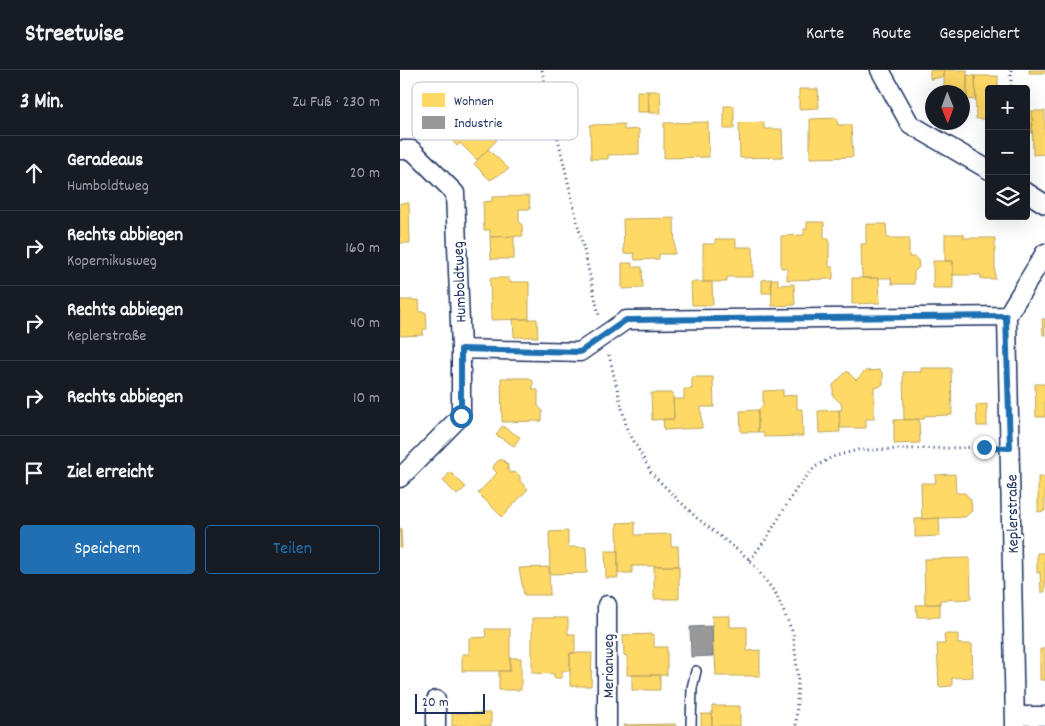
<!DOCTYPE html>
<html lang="de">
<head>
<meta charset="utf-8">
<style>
  :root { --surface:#171b24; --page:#242831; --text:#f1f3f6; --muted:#9ea1a6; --line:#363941; --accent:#1f6fb2 }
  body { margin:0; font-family:Dekko,sans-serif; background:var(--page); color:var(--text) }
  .controls { position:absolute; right:15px; top:15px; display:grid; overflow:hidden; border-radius:5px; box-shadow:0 5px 20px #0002 }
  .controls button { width:45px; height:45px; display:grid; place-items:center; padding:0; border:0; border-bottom:1px solid var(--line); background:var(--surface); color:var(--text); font:25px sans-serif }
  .compass { position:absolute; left:525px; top:15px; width:45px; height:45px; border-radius:50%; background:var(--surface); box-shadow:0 5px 20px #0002; rotate:179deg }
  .scale { position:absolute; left:15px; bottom:12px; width:70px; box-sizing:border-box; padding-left:5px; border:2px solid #1b2f5e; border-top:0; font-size:14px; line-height:18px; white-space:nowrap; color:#1b2f5e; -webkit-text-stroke:4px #fff; paint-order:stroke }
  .stop { position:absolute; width:15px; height:15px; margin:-11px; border:4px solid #1f6fb2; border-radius:50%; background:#fff }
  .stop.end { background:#1f6fb2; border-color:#fff; box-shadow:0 1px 5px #0008 }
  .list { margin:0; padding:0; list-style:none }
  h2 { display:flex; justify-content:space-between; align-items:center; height:65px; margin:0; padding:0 20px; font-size:21px }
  h2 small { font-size:16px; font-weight:400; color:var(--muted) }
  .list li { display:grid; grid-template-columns:32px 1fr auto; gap:15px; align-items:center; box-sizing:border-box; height:75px; padding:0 20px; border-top:1px solid var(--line) }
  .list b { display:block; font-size:19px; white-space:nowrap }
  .list p { margin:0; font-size:16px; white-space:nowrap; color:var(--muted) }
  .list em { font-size:16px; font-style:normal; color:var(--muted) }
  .actions { display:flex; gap:10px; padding:15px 20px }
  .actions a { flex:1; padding:11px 0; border:1px solid var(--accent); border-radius:5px; text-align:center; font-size:18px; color:var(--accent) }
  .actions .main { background:var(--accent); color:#fff }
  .icon { flex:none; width:28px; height:28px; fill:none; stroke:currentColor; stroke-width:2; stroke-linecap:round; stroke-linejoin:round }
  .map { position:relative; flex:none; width:645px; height:656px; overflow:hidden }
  header { display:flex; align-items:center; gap:30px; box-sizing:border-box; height:70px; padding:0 25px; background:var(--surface); border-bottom:1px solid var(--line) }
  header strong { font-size:24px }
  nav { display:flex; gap:28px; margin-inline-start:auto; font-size:18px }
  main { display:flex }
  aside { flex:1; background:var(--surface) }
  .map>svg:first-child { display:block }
  .homes { fill:#ffd966; stroke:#bba664 }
  .industry { fill:#999; stroke:#737987 }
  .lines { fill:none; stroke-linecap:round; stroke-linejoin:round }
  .service-casing { stroke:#1b2f5e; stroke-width:12 }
  .minor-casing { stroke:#1b2f5e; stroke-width:21 }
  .path { stroke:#1b2f5e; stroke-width:3; stroke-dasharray:1 4; stroke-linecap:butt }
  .service { stroke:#fff; stroke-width:9 }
  .minor { stroke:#fff; stroke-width:18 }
  .route { stroke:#1f6fb2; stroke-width:6 }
  .labels { text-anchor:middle; stroke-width:5; stroke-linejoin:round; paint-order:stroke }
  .street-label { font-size:16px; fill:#1b2f5e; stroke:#fff }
  .key { fill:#fff; stroke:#bbc1cf; stroke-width:1 }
  .key-label { font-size:14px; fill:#1b2f5e }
</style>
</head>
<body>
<header>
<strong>Streetwise</strong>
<nav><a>Karte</a><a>Route</a><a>Gespeichert</a></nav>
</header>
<main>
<aside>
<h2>3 Min.<small>Zu Fuß · 230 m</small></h2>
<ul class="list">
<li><svg class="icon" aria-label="ahead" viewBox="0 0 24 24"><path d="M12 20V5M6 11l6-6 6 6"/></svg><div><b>Geradeaus</b><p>Humboldtweg</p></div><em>20 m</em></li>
<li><svg class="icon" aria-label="right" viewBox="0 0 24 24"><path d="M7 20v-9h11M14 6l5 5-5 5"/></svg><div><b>Rechts abbiegen</b><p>Kopernikusweg</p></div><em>160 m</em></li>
<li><svg class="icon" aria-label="right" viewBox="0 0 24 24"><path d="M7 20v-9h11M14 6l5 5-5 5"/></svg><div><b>Rechts abbiegen</b><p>Keplerstraße</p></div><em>40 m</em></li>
<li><svg class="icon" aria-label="right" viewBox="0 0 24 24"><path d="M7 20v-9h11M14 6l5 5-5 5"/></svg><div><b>Rechts abbiegen</b></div><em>10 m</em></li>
<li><svg class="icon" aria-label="arrive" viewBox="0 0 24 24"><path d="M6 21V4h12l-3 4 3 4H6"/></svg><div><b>Ziel erreicht</b></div></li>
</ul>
<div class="actions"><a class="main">Speichern</a><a>Teilen</a></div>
</aside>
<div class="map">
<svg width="645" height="656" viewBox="0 0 645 656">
  <rect width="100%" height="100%" fill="#fff"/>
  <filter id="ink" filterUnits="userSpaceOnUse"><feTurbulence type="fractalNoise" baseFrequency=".02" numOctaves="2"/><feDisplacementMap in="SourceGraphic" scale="10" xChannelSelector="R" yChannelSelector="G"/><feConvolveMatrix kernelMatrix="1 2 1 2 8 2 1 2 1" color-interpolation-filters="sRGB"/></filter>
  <g filter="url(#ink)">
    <path class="homes" d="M530 0H544V7L530 9Z
      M544 0H567V29H562V22H544Z
      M629 0H645V3H629Z
      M567 5 575 6 576 30 567 29Z
      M575 6H598V19H589V49H576Z
      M399 19H418L419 38 399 39Z
      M237 21H248L249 42H237Z
      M248 21H260L261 43H249Z
      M60 34 70 44 79 35 95 51 87 60 97 70 77 90 60 73 57 76 51 69 54 67 40 54Z
      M324 36H334V59H324Z
      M626 41H632V63H626Z
      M632 41H645V84L633 85Z
      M437 48 438 55H451L453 87 410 88V49Z
      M308 52 309 87 264 88V53Z
      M364 52V59H382L383 87 340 88 339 53Z
      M224 54V60L239 59V84L208 85V89H191L190 55Z
      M88 79 109 99 90 110 74 94Z
      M129 126 130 139H119V151L122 155 123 166 90 167V160H84L83 132 92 131V127Z
      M0 133H9L10 173H0Z
      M274 148 275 184H259V189L235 190 234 183 224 184 223 149Z
      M407 152H424V168H429V197H433V209L387 210V198H381V166L404 165V159H407Z
      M466 154H486L487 168H509V187H514L518 190 519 197 514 202V214H492L491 208H462L461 174H466Z
      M545 164H564V168H595V209H581V205H553V191H545Z
      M114 166V189H91L90 167Z
      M315 169H336V177H353V207H327V212H303V174H315Z
      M533 191H553V218H533Z
      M222 193H232V197H242L243 218 222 219Z
      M90 208H109V212H129V249L91 250Z
      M452 208H479L480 233 452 234Z
      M371 209 372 223H362V210Z
      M371 209H378V215L394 214 395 235 372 236Z
      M291 212H312L313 235H292Z
      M0 230H19L20 242H26L27 259H23V265L0 266Z
      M113 249H137L138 267H114Z
      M642 249H645V265H643Z
      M521 298H551L552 345 524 346V349L504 350 503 302H521Z
      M480 300 483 304V314L479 317H474V349H466V358H440L439 340H442L441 333 433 326V315L447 301 456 310 465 301Z
      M292 307H313L314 337H301L302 358 264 360 263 349H274L273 329H284V319H292Z
      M101 308H129L133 311V320H138V336L142 340V351L102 352Z
      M635 314H645V347H636Z
      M383 320V326L397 325V339H402L403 366 364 367 363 362H358V340L363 335V321Z
      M251 323H273L274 349 252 350Z
      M587 334V356H577L576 335Z
      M358 340V362H341L340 341Z
      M439 340 440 362 419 363 418 341Z
      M519 349 520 373 494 374V350Z
      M102 356 120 367 114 376 96 365Z
      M99 390H103L108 395V400L110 403 115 402 120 406V411L128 419 102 447 78 423 97 403 93 399 94 395Z
      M50 402 66 417 57 425 43 411Z
      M555 404 556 423H565L571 430 572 441 565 447 522 449 521 413H536L535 405Z
      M638 407H645V441L638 442Z
      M539 448 540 466 515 467V449Z
      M235 452V465L271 464V476H278L279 496H232V503H218L217 453Z
      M0 458H1L2 478H0Z
      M168 461V477H186L187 503 150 504 149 462Z
      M205 481H218V508H206Z
      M637 483H645V522H641L640 502 637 503Z
      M570 488 571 529 540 530V534H525L524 489Z
      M254 496H279V529H254Z
      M149 497 150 525H124L119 498Z
      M540 534V547H517L516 535Z
      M312 546H330V557H347V581L360 580V606H316L315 586H313Z
      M132 548H168V564H175V583H170V601H162V608H154V604L132 603Z
      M85 559H110V601H62V584H69V568L86 567Z
      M254 564V577H267V605H227V586L224 585 223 565Z
      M544 564H558V574H572L573 607 552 608V616L539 617 537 574H545Z
      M640 579H645V610H640Z
      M170 583H192L191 616H170Z
      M110 588H121V620H99V601H110Z
      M232 605H260V620H232Z
      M312 636H340V656H312Z
      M52 643H91V656H52Z
      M301 644H312V656H301Z
      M275 654 276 656H224V655Z"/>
    <path class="industry" d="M312 556 313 586 291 587 290 557Z"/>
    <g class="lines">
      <g class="service-casing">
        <path id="service" d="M291 656 292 618 296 601"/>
      </g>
      <g class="minor-casing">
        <path id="minor" d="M480 0 510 54 589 100
          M0 80H12L55 123 61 279V346L0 408
          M626 122 645 134
          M61 279 180 282 226 250 607 246
          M207 535V656
          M36 630V656
          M615 646H645
          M615 656 607 246 645 183"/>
      </g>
      <path class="path" d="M142 0 199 245
        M611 0V19
        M209 285 227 359 252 404 297 448 350 490 376 524 393 563 398 607 396 656
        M350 490 366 469 397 418 415 397 432 387 458 380 589 377"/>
      <use href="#service" class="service"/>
      <use href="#minor" class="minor"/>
    </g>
  </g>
  <g class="lines" filter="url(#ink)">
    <path class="route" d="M61 346V279L180 282 226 250 606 246 610 378 584 377"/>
  </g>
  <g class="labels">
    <g class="street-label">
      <text transform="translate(58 212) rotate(-92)" y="6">Humboldtweg</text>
      <text transform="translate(611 444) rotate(-91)" y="6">Keplerstraße</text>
      <text transform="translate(207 596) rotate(-90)" y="6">Merianweg</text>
    </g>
  </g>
  <rect x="12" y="12" width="166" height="58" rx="8" class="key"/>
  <rect x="22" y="23" width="23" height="14" fill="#ffd966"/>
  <rect x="22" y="46" width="23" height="13" fill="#999"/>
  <g class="key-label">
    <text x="54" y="35">Wohnen</text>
    <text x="54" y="57">Industrie</text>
  </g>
</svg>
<div class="controls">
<button>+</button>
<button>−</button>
<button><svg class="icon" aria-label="layers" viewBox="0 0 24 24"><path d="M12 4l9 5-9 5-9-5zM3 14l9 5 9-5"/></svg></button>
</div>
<svg class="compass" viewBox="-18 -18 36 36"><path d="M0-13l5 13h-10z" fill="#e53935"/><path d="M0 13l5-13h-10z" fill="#9ea1a6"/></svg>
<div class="scale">20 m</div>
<div class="stop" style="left:61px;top:346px"></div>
<div class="stop end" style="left:584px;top:377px"></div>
</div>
</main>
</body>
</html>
